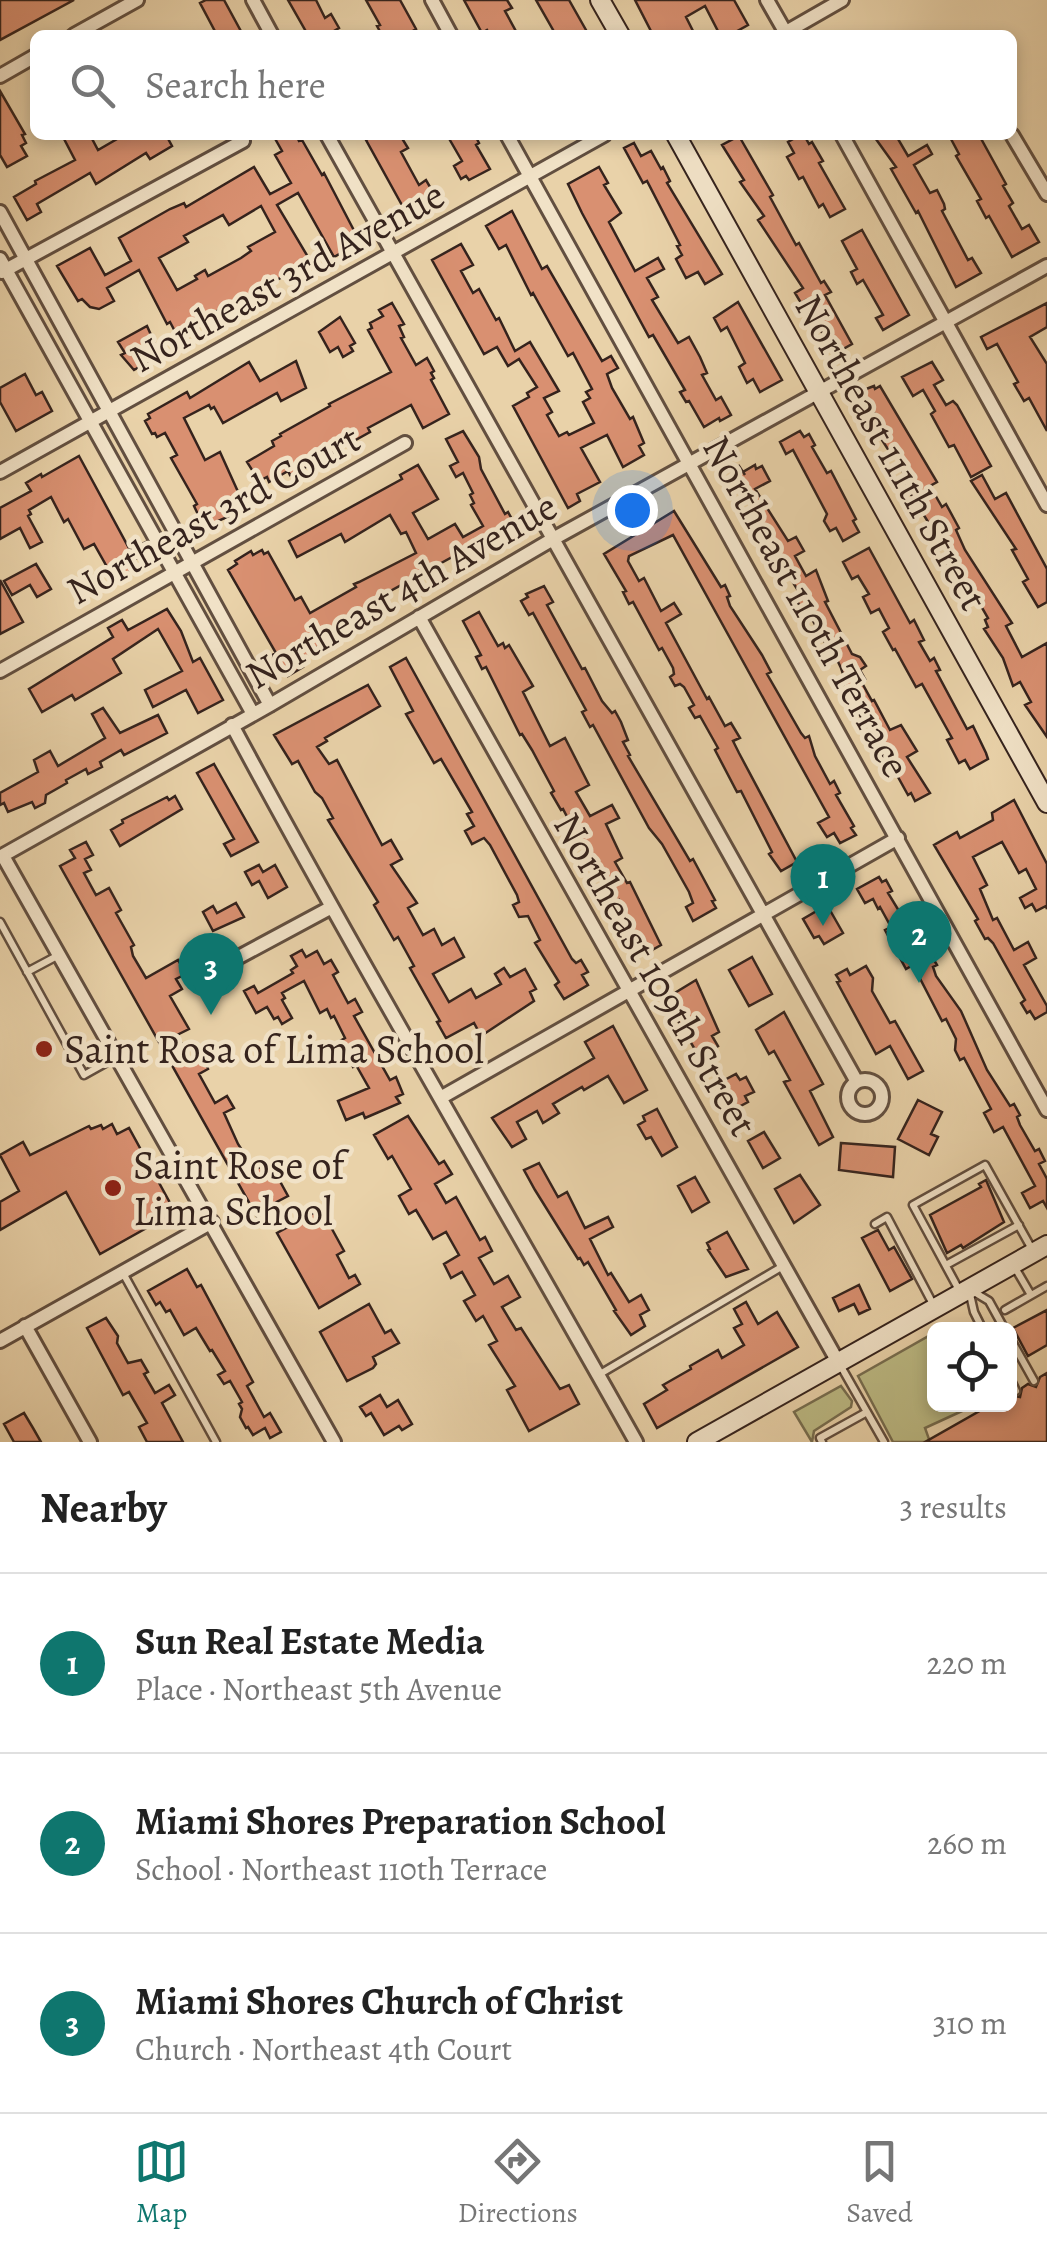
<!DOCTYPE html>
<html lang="en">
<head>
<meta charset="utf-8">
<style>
  :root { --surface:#fff; --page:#f2f2f2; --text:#222; --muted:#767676; --line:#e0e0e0; --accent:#0f766e }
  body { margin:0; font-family:Alegreya,serif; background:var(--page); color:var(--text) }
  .controls { position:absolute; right:30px; bottom:30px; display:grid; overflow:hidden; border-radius:15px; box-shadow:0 5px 15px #0003 }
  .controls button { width:90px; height:90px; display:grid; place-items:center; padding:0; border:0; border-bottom:2px solid var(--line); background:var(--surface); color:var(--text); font:50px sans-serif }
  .you { position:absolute; left:632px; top:510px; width:35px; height:35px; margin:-25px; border:8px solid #fff; border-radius:50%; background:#1a73e8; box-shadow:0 0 0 15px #1a73e833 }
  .badge { display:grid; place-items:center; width:65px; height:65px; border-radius:50%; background:var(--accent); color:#fff; font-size:32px; font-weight:700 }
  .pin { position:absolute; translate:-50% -82px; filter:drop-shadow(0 2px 5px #0008) }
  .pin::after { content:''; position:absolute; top:52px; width:35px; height:30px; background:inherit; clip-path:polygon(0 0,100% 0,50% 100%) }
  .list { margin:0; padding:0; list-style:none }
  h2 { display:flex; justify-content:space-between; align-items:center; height:130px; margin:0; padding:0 40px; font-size:42px }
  h2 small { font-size:32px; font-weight:400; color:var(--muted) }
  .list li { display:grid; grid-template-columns:65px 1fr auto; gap:30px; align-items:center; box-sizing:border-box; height:180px; padding:0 40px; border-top:2px solid var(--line) }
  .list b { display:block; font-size:38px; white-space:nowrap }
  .list p { margin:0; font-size:32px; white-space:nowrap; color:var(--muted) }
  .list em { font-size:32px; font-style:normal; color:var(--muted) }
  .icon { flex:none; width:55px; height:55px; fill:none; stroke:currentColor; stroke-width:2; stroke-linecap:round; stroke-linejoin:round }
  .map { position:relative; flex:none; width:1047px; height:1442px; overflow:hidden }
  .search { position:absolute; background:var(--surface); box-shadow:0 5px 15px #0003; left:30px; right:30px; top:30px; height:110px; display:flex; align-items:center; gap:25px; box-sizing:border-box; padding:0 35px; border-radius:15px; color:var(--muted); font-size:38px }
  .sheet { height:670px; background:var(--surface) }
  nav { display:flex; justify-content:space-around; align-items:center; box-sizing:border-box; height:140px; border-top:2px solid var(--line); background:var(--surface); font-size:28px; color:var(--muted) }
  nav a { display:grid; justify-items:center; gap:5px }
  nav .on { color:var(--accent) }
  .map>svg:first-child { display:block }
  .green { fill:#bcba84; stroke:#786e50; stroke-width:2.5 }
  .building { fill:#d99071; stroke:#35231d; stroke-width:2.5; fill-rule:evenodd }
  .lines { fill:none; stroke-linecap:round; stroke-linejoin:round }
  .lane-casing { stroke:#624f40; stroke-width:11 }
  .street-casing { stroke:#624f40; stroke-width:18 }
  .secondary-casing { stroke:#35231d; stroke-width:22 }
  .lane { stroke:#f1e2c7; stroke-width:6 }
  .street { stroke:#f1e2c7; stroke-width:12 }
  .secondary { stroke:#f1e2c7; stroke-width:18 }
  .poi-dot { fill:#8f2418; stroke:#f1e2c7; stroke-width:4 }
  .labels { text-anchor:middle; stroke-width:9; stroke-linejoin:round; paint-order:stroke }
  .street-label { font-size:40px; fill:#35231d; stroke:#f1e2c7 }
  .poi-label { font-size:40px; fill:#35231d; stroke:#f1e2c7; text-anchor:start }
</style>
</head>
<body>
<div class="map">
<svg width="1047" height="1442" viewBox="0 0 1047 1442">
  <rect width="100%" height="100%" fill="#e9d2a9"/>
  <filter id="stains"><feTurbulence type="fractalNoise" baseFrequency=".002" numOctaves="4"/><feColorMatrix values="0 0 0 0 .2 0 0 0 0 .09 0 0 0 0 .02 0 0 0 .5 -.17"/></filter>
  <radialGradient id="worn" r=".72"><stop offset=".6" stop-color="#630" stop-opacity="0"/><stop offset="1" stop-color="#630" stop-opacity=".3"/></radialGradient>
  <path class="green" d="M934 1333V1404L973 1406 925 1428 930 1442H893L858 1376Z
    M841 1386 852 1401 851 1407 814 1431 812 1442 794 1412Z"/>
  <path class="building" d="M0 0H74L0 40Z
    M206 0H224L243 35H217L200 3Z
    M288 0H316L325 18 331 14 339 28 334 31 336 35H308Z
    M366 0H400L416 29 406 35H382L377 26 380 25Z
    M464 0H507L512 8 505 11 518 35H490L487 30 482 33Z
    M536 0H569L586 30 578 35H556Z
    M635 0H734L748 25 730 35H720L705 6 686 17 695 35H653Z
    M0 91 25 134 22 135 26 143 21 146 27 156 7 167 0 155Z
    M62 135H90L98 150 124 135H166L172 146 150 159 146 153 96 184 90 173 37 204 41 212 27 220 14 197 36 184 35 181 75 160Z
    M273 135H296L299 141 302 140 322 175 324 173 360 242 334 257 298 193 277 205 311 262 196 322 198 325 178 337 170 322 167 324 139 270 107 288 114 301 99 309 90 307 82 299 78 301 57 266 90 248 105 275 131 261 119 238 170 209 184 203 186 207 254 167 270 194 291 183 275 155 282 151ZM261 206 275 232 248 247 251 251 241 258 208 276 205 270 195 276 197 279 177 290 159 258 188 242 184 236 223 215 229 225Z
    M375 135H400L408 148 401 152 419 185 426 180 437 199 408 216 366 140Z
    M447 135H475L479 143 476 145 490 169 469 180 466 176 461 179 454 166 462 161Z
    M800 135H804L809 144 812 142 823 161 819 163 845 209 830 217 823 204 819 207 803 177 799 179 787 157 794 153 788 142Z
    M873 135H905L898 139 908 156 927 145 932 154 914 165 930 193 937 190 944 204 945 209 942 211 968 260 972 258 981 273 956 287 918 211 916 213 891 169 896 167Z
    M958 135H979L1006 184 1003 186 1013 203 1009 206 1022 229 1029 225 1039 242 1012 257 989 216 986 218 977 201 981 199 956 156 959 154 951 139Z
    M739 136 773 195 770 197 796 245 799 243 821 283 824 281 831 292 825 295 852 344 836 353 829 339 826 341 806 300 801 303 795 293 803 288 758 220 764 216 740 182 744 180 722 145Z
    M634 143 641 156 651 151 661 169 663 167 670 181 667 183 722 274 705 284 698 272 686 278 676 259 682 255 677 246 680 245 647 181 643 183 624 148Z
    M599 167 608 183 604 185 621 213 609 222 635 271 658 258 664 269 647 278 658 297 652 300 678 343 689 337 700 357 707 373 702 375 716 400 721 397 731 415 720 421 719 418 704 427 689 401 686 402 680 392 685 390 653 335 649 337 582 213 568 184Z
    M512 211 542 269 547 266 602 361 611 356 618 368 607 374 612 388 630 419 633 417 644 443 639 446 644 455 623 467 607 435 581 448 600 482 577 494 580 501 568 508 513 406 529 397 527 393 537 387 519 359 508 366 497 347 484 354 432 260 461 244 473 265 461 271 473 293 479 289 496 320 499 318 515 351 530 342 559 391 544 398 552 412 547 415 559 436 567 432 569 435 594 423 583 402 590 398 586 392 592 389 573 353 568 356 533 293 531 295 506 245 499 249 486 226Z
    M862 230 909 315 883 330 876 318 883 315 863 280 857 284 851 272 857 269 842 241Z
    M738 302 782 380 760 392 753 379 747 383 739 367 745 363 727 327 721 331 714 318Z
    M392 303 404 324 399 326 404 337 401 338 416 365 427 358 434 371 431 373 434 378 431 380 449 414 423 428 411 405 368 428 370 432 318 461 290 475 288 471 269 482 267 477 259 481 247 462 274 446 272 441 281 436 280 434 330 406 329 404 391 372 368 330 372 328 370 323 383 316 379 310Z
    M1047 303V327L1030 337 1047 364V431L1029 398 1024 401 1014 384 1018 382 997 344 987 349 981 337Z
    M340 317 355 343 350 346 353 351 343 357 338 347 330 352 319 332Z
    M147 326 160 355 134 370 121 355 125 353 118 342Z
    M296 361 306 388 281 401 277 393 223 423 214 407 211 409 209 405 184 418 205 460 220 452 244 505 235 510 237 513 204 527 194 506 197 504 171 458 177 455 165 433 157 437 155 433 152 434 145 421 150 418 148 414 187 392 190 398 249 362 260 381Z
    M932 362 943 380 934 385 946 405 953 401 957 405 991 466 971 477 954 445 949 447 931 414 935 411 923 390 913 396 902 377Z
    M25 374 36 395 42 392 52 411 16 431 0 402V388Z
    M874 386 875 389 880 386 937 482 930 486 942 507 946 504 959 528 956 530 965 550 1012 623 1006 626 1022 657 1047 643V737L1025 705 1031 702 1020 682 1013 686 1003 658 984 629 988 627 985 620 988 618 977 599H971L951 565 949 566 943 555 947 552 944 547 947 545 935 522 930 525 902 480 906 477 903 472 907 470 895 451 891 454 880 437 885 433 871 407 861 409 853 394Z
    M463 431 479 457 481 469 505 514 508 512 518 530 481 551 479 548 456 561 454 556 376 599 379 603 359 615 362 621 311 651 312 654 300 661 303 667 288 676 284 668 280 670 272 655 276 653 228 570 237 564 235 561 251 551 253 555 262 550 264 554 268 552 295 600 301 597 310 613 356 587 354 584 359 582 416 553 406 532 401 534 390 515 345 542 341 534 297 557 289 541 402 479 400 475 418 465 438 499 413 513 428 539 455 524 463 537 483 526 471 505 474 503 470 495 473 493 463 473 456 477 450 466 458 462 446 439Z
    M800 431 804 437 809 434 815 445 812 447 827 473 831 471 856 519 853 521 859 532 843 541 836 528 830 531 824 521 827 514 793 450 786 454 780 442Z
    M79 456 130 550 146 542 150 550 134 560 138 567 110 582 103 569 107 567 94 544 84 549 68 519 64 522 51 497 29 510 31 514 28 516 42 542 30 548 20 528 0 539V508L31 491 26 483 41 474 42 477Z
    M755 465 756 469 762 466 770 481 755 489 788 541 796 537 804 551 795 556 806 576 816 570 828 601 825 602 852 654 860 657 866 666 860 670 865 679 861 681 872 701 874 700 890 730 901 725 917 751 907 757 930 793 915 801 911 793 908 795 888 759 885 761 879 746 882 744 866 719 863 721 840 678 844 677 841 668 831 647 828 648 808 612 804 614 794 595 799 592 787 573 782 567 778 569 769 552 773 549 751 520 755 518 751 512 754 510 732 470 739 466 745 475 743 472Z
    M982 475 995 499 1006 493 1047 569V602L1038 607 1023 582 1028 579 1012 550 1016 549 971 481Z
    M674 511 721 587 725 585 730 596 727 597 730 606 762 655 771 672 767 674 801 733 805 738 809 736 815 756 830 784 834 781 840 793 836 795 854 826 851 828 856 835 840 843 834 833 827 837 818 823 829 817 673 535 629 556 628 561 639 581 644 578 661 611 674 603 681 614 666 623 707 699 709 697 725 726 731 723 740 738 733 741 739 753 797 862 781 871 769 854 772 852 741 791 737 792 715 750 718 748 700 716 695 718 689 708 694 705 684 687 680 684 675 686 670 677 674 674 673 668 662 648 659 650 633 602 629 604 623 592 626 591 604 554Z
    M869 548 910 623 914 620 924 640 919 642 930 661 934 658 940 670 936 671 967 729 973 726 986 753 988 759 970 769 965 760 959 763 947 740 952 738 922 684 916 687 895 649 893 650 883 632 889 628 879 609 871 613 863 597 869 594 858 576 852 579 843 562Z
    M36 564 51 589 37 597 30 585 12 595 4 581Z
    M0 580 23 622 0 634Z
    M544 586 553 602 547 605 582 669 585 668 602 701 612 713 615 711 621 722 628 740 623 742 630 755 628 756 690 861 693 859 715 900 712 901 716 908 693 921 686 907 693 903 689 892 662 844 649 828 593 725 590 727 582 712 586 710 533 613 529 615 521 601 528 597 526 594Z
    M167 609 181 631 193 662 200 658 223 700 198 713 186 690 153 707 145 690 182 671 158 629 113 659 121 673 75 700 72 695 42 712 29 689 113 637 108 628 122 620 128 630Z
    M479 612 498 646 503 643 505 648 509 645 533 686 523 692 550 746 565 738 589 785 576 792 590 816 612 805 619 818 606 824 622 858 615 862 627 883 630 882 661 945 645 954 619 900 615 902 601 876 598 877 563 809 561 810 551 793 554 791 532 750 522 734 520 735 486 667 482 669 476 657 481 655 463 621Z
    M406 658 572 959 576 963 581 960 588 972 582 975 588 985 564 999 555 985 559 982 535 943 540 940 528 916 519 917 513 905 519 902 517 895 490 845 484 838 472 844 465 831 474 826 467 814 472 812 441 759 434 763 406 714 413 711 390 667Z
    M368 685 380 706 325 738 327 741 317 747 329 764 337 760 382 845 391 840 402 859 391 865 417 903 408 908 423 935 434 929 442 945 454 938 464 957 433 974 449 1002 471 989 476 998 501 984 495 974 504 968 510 977 525 969 536 989 530 992 534 1001 481 1036 474 1023 446 1038 437 1022 440 1021 410 968 414 966 398 937 394 940 374 905 378 902 328 820 333 818 322 798 315 792 298 761 292 764 274 735Z
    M103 708 120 733 158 715 167 733 124 755 121 750 100 762 102 767 88 774 86 769 66 780 67 783 46 795 45 803 35 808 32 802 8 812 4 803 0 805V793L38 772 34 760 50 751 58 766 105 738 92 714Z
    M214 764 258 842 231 856 224 844 234 839 197 773Z
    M175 796 182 809 120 846 111 830 123 823 122 820 167 797 169 800Z
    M1014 800 1047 864V909L1046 906 1036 911 1032 904 1025 908 1020 898 1036 889 1026 869 1019 873 1002 842 973 857 987 885 980 889 993 920 997 918 1014 950 1028 942 1036 958 1024 965 1047 1006V1012L1035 1019 1030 1011 1027 1013 1021 1003 1025 1000 993 943 988 938 985 939 975 921 978 919 934 845 957 832 960 838 993 820 992 813Z
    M86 842 93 855 85 859 91 870 84 873 96 895 109 888 121 910 116 913 134 945 131 947 133 956 146 978 178 960 186 974 176 979 182 989 170 996 189 1029 177 1035 193 1065 203 1060 206 1064 208 1069 199 1074 215 1103 227 1096 234 1108 224 1113 238 1144 255 1170 274 1159 281 1171 276 1174 288 1196 271 1205 276 1213 260 1222 60 866 75 858 70 850Z
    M259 865 263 872 275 865 287 887 268 898 259 881 252 885 245 872Z
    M879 877 882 882 886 880 892 891 888 893 927 957 931 955 937 965 933 967 936 976 961 1011 987 1070 1010 1106 1014 1104 1020 1115 1017 1117 1020 1125 1035 1151 1039 1149 1045 1161 1039 1164 1047 1179V1208L1043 1201 1030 1208 1022 1193 1035 1186 1003 1127 994 1132 984 1113 991 1109 964 1058 960 1060 955 1050 956 1039 946 1019 942 1021 913 965 906 969 885 930 891 927 880 907 878 909 873 899 865 903 857 889Z
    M236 903 244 917 213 931 203 912 213 906 217 913Z
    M827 905 843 933 824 944 819 936 814 938 803 919Z
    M302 950 306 957 317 951 324 964 331 960 338 972 333 975 348 1003 355 999 362 1012 354 1016 390 1080 396 1077 403 1094 396 1097 400 1103 365 1118 363 1113 346 1120 338 1101 369 1088 356 1065 353 1067 345 1051 340 1054 335 1044 345 1038 334 1016 331 1018 327 1009 320 1013 304 981 282 993 285 998 282 1000 292 1018 282 1024 278 1017 274 1019 267 1007 256 1013 244 991 254 986 258 993 293 973 291 970 297 966 291 956Z
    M752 957 772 994 749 1006 729 970Z
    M866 966 873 978 872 991 890 1023 895 1021 923 1071 908 1079 890 1046 876 1054 837 982 840 981 836 975 847 969 850 975Z
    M696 980 719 1032 712 1036 718 1046 700 1058 665 999Z
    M784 1012 823 1084 810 1091 833 1137 819 1145 784 1082 790 1080 774 1051 769 1054 756 1030Z
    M613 1026 647 1090 624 1103 608 1076 584 1090 582 1087 553 1104 559 1113 543 1123 537 1111 517 1122 526 1139 512 1147 492 1118 594 1058 585 1042Z
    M736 1074 740 1080 746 1077 754 1092 745 1096 748 1102 731 1111 717 1084Z
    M918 1100 942 1112 931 1134 938 1137 929 1155 898 1139Z
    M657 1109 677 1147 662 1156 651 1137 646 1139 638 1125 645 1121 643 1116Z
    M408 1116 439 1164 444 1161 452 1174 435 1184 446 1203 456 1197 480 1240 485 1237 492 1251 479 1258 494 1284 508 1276 520 1297 502 1307 516 1330 521 1328 560 1389 569 1385 579 1404 529 1431 507 1390 515 1386 489 1345 497 1341 483 1316 476 1321 464 1301 475 1295 462 1272 451 1278 444 1264 459 1255 446 1232 433 1239 416 1210 409 1214 399 1196 411 1189 392 1156 388 1159 374 1135Z
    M112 1124 117 1134 129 1128 175 1212 100 1254 66 1192 0 1230V1202L19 1191 0 1155 23 1142 30 1155 89 1126 91 1129 101 1125 103 1129Z
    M764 1132 780 1158 763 1168 748 1141Z
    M841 1143 895 1147 893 1177 839 1170Z
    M539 1163 558 1197 567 1192 585 1228 608 1217 613 1227 590 1239 608 1275 611 1273 629 1302 641 1295 649 1310 640 1315 645 1326 631 1335 614 1311 616 1310 588 1262 584 1265 580 1258 578 1259 535 1190 524 1170Z
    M800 1175 820 1205 794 1223 775 1189Z
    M695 1177 709 1202 692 1212 678 1186Z
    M986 1180 1004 1222 963 1248 961 1245 947 1253 930 1215 981 1187 979 1184Z
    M321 1209 344 1251 337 1255 349 1278 355 1275 360 1284 319 1308 277 1233Z
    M878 1230 889 1250 894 1247 912 1279 890 1291 862 1238Z
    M727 1232 748 1269 726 1277 708 1250 710 1249 707 1243Z
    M187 1269 197 1287 201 1285 253 1382 247 1386 264 1417 270 1413 281 1432 270 1438 265 1428 253 1435 248 1427 246 1428 240 1417 242 1409 239 1404 242 1402 230 1381 224 1384 218 1375 225 1371 212 1350 210 1351 196 1328 184 1335 170 1310 166 1312 160 1302 156 1305 148 1291Z
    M859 1285 870 1309 859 1314 854 1304 839 1311 833 1298Z
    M746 1302 758 1324 777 1312 798 1347 657 1428 644 1404 667 1390 663 1385 691 1369 690 1366 718 1350 722 1358 744 1345 734 1328 742 1324 734 1309Z
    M369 1304 385 1333 391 1330 399 1343 373 1357 376 1364 373 1368 347 1381 320 1332Z
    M1047 1310V1345L1028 1356 1013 1328Z
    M106 1318 118 1336 117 1343 128 1363 141 1360 148 1372 144 1374 155 1393 169 1385 175 1395 162 1403 183 1442H147L139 1427 147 1423 129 1392 123 1395 87 1328Z
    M1047 1373V1442H925L992 1404H1010V1395L1020 1397 1022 1388 1028 1384 1036 1387 1040 1377Z
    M380 1395 387 1407 398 1400 412 1424 402 1430 399 1426 384 1435 371 1413 366 1416 360 1407Z
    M24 1413 33 1428 41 1442H14L4 1424Z"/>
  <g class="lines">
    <g class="lane-casing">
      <path id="lane" d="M0 922 84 1075 118 1056
        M27 972 57 956
        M875 1224 887 1217 934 1306
        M946 1265 1019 1225
        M1014 1266 1031 1295
        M123 1273 216 1442
        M959 1290 913 1205 985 1165 1033 1251
        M969 1290 974 1312 983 1330
        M974 1292 989 1301 1005 1330
        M1005 1310 1047 1286
        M1010 1338 1034 1381
        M839 1363 884 1442
        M600 1374 783 1266
        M1010 1378 1016 1391
        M822 1442 820 1438 867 1412"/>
    </g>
    <g class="street-casing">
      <path id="street" d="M253 0 272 35
        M432 0 451 35
        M767 0 787 35
        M74 35 137 0
        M781 35 842 0
        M0 76 35 56
        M327 135 857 1082
        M507 135 1047 1110
        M842 135 1047 505
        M1012 135 1047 194
        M0 212 270 705
        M0 259 253 714
        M2 272 243 141
        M0 472 604 135
        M419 617 838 1362
        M0 671 405 443
        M232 725C362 967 502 1203 636 1442
        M3 856 334 1442
        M0 857 270 705 553 539 1047 266
        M222 966 330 908
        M848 1097a17 17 0 1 1 34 0a17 17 0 1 1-34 0Z
        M442 1097 898 838
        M25 1326 90 1442
        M0 1341 212 1222"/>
    </g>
    <g class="secondary-casing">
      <path id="secondary" d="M600 0 620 35
        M676 135 1047 803
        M697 1442 1047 1245"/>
    </g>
    <use href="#lane" class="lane"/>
    <use href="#street" class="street"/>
    <use href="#secondary" class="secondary"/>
  </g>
  <g class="poi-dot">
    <circle cx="44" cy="1049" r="10"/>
    <circle cx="113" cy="1188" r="10"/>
  </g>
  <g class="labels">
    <g class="street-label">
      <text transform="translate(287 276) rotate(-29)" y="14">Northeast 3rd Avenue</text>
      <text transform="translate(892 452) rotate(61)" y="14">Northeast 111th Street</text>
      <text transform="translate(213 514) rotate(-29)" y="14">Northeast 3rd Court</text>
      <text transform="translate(401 590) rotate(-30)" y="14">Northeast 4th Avenue</text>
      <text transform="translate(807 606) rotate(61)" y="14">Northeast 110th Terrace</text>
      <text transform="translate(656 974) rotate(60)" y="14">Northeast 109th Street</text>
    </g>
    <g class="poi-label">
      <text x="64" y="1063">Saint Rosa of Lima School</text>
      <text x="133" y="1179">Saint Rose of<tspan x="133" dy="46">Lima School</tspan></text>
    </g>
  </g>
  <rect width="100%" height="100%" filter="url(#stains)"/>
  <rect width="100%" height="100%" fill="url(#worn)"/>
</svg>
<div class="controls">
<button><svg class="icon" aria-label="locate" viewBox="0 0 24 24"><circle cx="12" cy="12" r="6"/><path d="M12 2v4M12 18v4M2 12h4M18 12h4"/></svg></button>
</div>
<div class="you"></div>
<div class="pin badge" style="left:823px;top:926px">1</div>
<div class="pin badge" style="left:919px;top:983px">2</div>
<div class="pin badge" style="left:211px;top:1015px">3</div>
<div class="search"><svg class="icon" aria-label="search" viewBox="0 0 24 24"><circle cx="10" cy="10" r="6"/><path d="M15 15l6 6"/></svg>Search here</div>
</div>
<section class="sheet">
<h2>Nearby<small>3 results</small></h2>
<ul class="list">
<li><span class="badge">1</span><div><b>Sun Real Estate Media</b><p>Place · Northeast 5th Avenue</p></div><em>220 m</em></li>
<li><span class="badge">2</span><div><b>Miami Shores Preparation School</b><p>School · Northeast 110th Terrace</p></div><em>260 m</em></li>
<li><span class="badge">3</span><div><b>Miami Shores Church of Christ</b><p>Church · Northeast 4th Court</p></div><em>310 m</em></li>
</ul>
</section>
<nav>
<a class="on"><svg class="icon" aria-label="map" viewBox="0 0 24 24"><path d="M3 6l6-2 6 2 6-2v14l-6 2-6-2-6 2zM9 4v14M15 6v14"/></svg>Map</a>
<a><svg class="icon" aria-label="directions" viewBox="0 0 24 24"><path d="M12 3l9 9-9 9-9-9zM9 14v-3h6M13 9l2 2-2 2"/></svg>Directions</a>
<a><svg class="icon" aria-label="saved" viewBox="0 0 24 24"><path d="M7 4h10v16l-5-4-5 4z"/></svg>Saved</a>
</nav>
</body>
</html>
